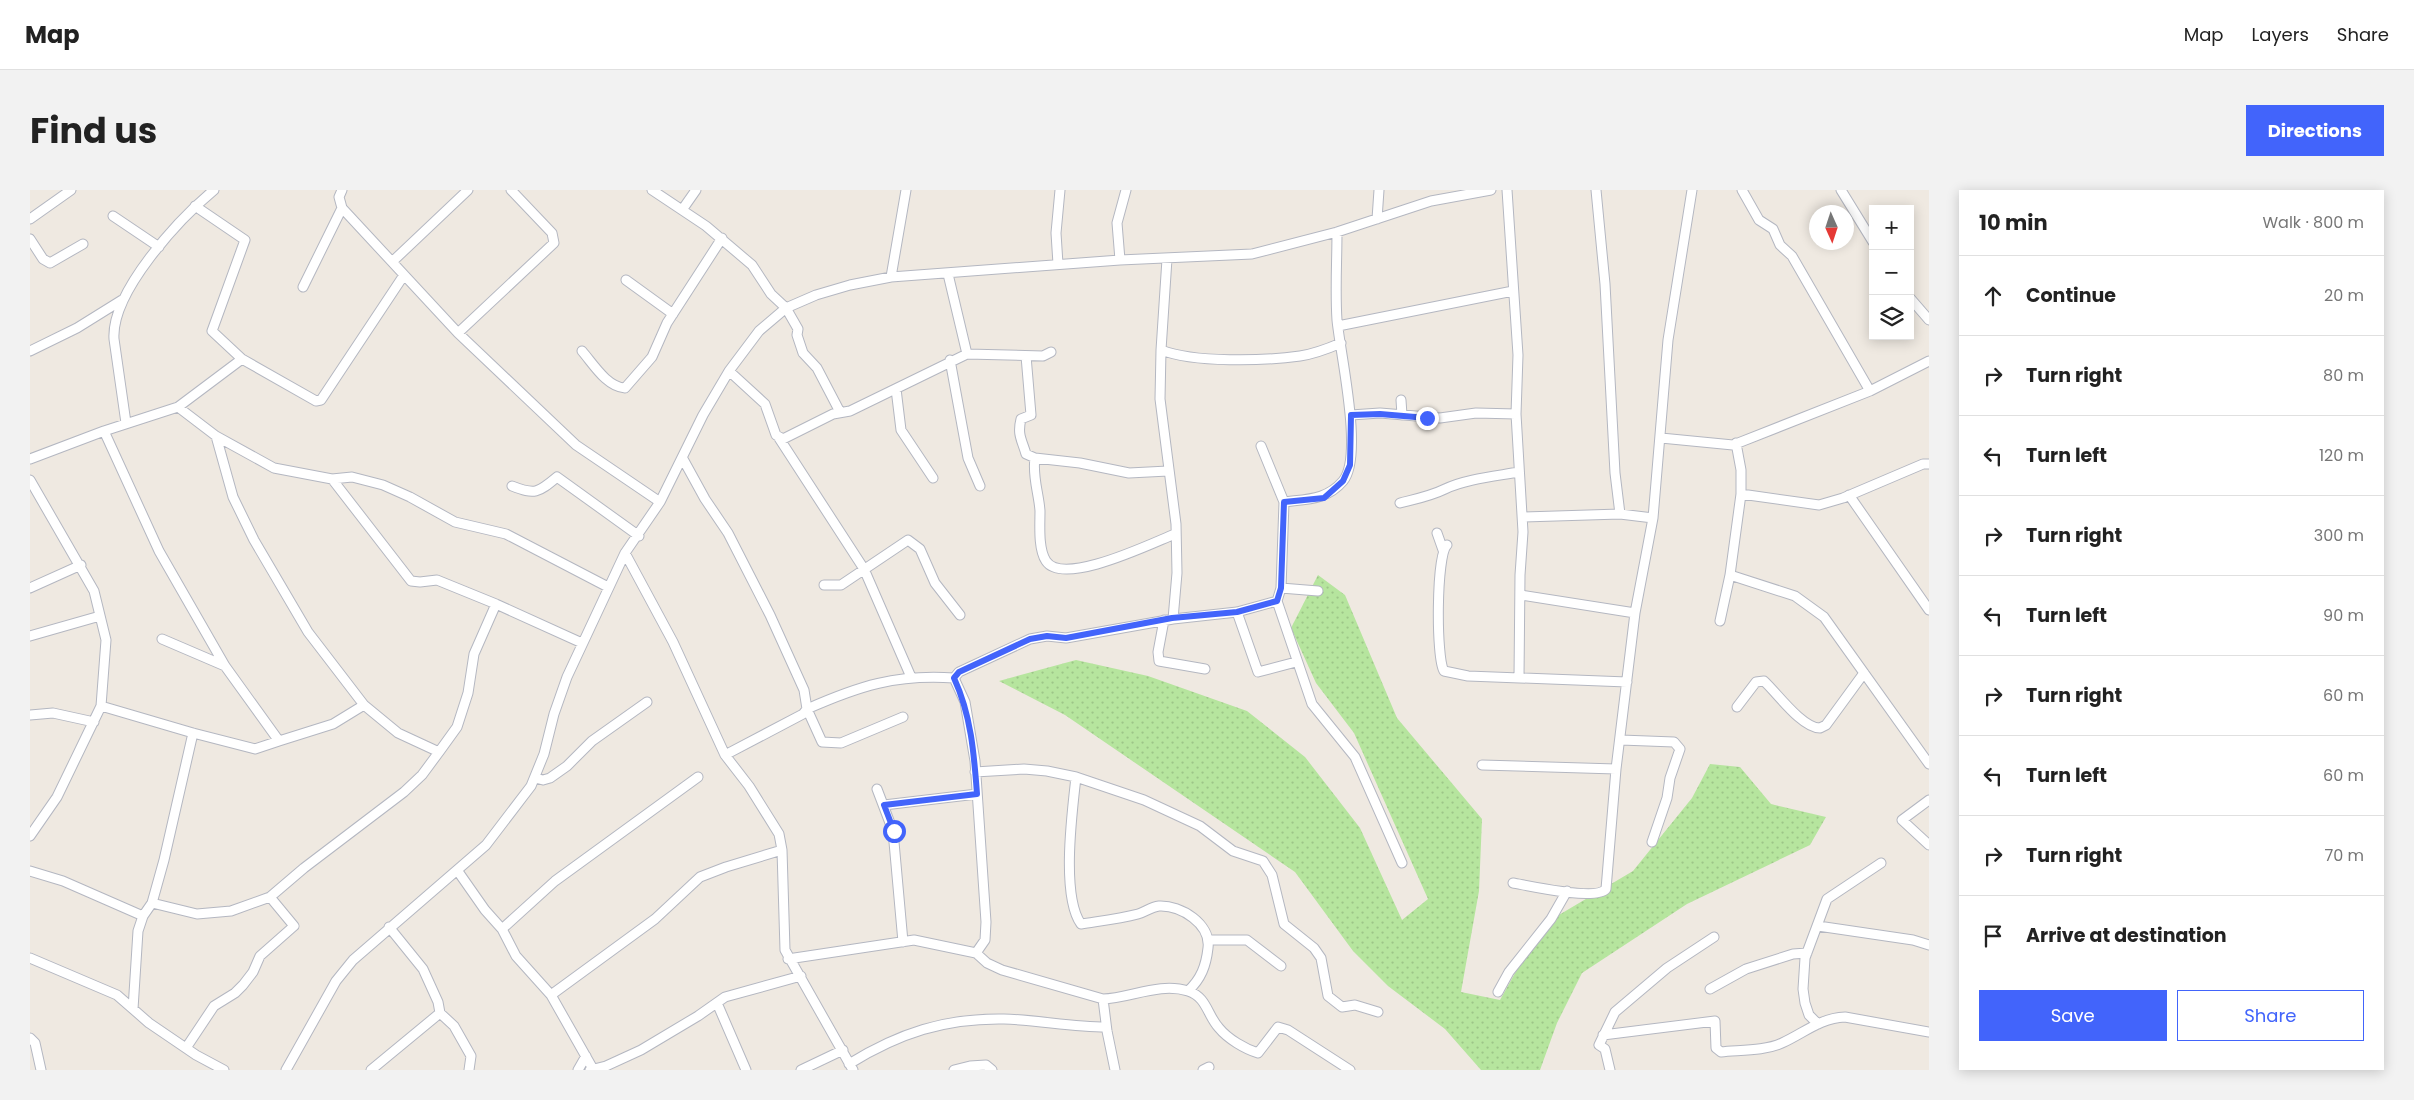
<!DOCTYPE html>
<html lang="en">
<head>
<meta charset="utf-8">
<style>
  :root { --surface:#fff; --page:#f2f2f2; --text:#222; --muted:#767676; --line:#e0e0e0; --accent:#4264fb }
  body { margin:0; font-family:Poppins,sans-serif; background:var(--page); color:var(--text) }
  .controls { position:absolute; right:15px; top:15px; display:grid; overflow:hidden; border-radius:0px; box-shadow:0 2px 12px #0003 }
  .controls button { width:45px; height:45px; display:grid; place-items:center; padding:0; border:0; border-bottom:1px solid var(--line); background:var(--surface); color:var(--text); font:25px sans-serif }
  .compass { position:absolute; left:1779px; top:15px; width:45px; height:45px; border-radius:50%; background:var(--surface); box-shadow:0 2px 12px #0003; rotate:177deg }
  .stop { position:absolute; width:15px; height:15px; margin:-11px; border:4px solid #4264fb; border-radius:50%; background:#fff }
  .stop.end { background:#4264fb; border-color:#fff; box-shadow:0 1px 5px #0008 }
  .list { margin:0; padding:0; list-style:none }
  h2 { display:flex; justify-content:space-between; align-items:center; height:65px; margin:0; padding:0 20px; font-size:21px }
  h2 small { font-size:16px; font-weight:400; color:var(--muted) }
  .list li { display:grid; grid-template-columns:32px 1fr auto; gap:15px; align-items:center; box-sizing:border-box; height:80px; padding:0 20px; border-top:1px solid var(--line) }
  .list b { display:block; font-size:19px; white-space:nowrap }
  .list em { font-size:16px; font-style:normal; color:var(--muted) }
  .actions { display:flex; gap:10px; padding:15px 20px }
  .actions a { flex:1; padding:11px 0; border:1px solid var(--accent); border-radius:0px; text-align:center; font-size:18px; color:var(--accent) }
  .actions .main { background:var(--accent); color:#fff }
  .icon { flex:none; width:28px; height:28px; fill:none; stroke:currentColor; stroke-width:2; stroke-linecap:round; stroke-linejoin:round }
  .map { position:relative; flex:none; width:1899px; height:880px; overflow:hidden; border-radius:0px }
  header { display:flex; align-items:center; gap:30px; box-sizing:border-box; height:70px; padding:0 25px; background:var(--surface); border-bottom:1px solid var(--line) }
  header strong { font-size:24px }
  nav { display:flex; gap:28px; margin-inline-start:auto; font-size:18px }
  .intro { display:flex; align-items:center; justify-content:space-between; box-sizing:border-box; height:120px; padding:0 30px }
  h1 { margin:0; font-size:35px }
  .button { padding:12px 22px; border-radius:0px; background:var(--accent); color:#fff; font-size:18px; font-weight:700 }
  main { display:flex; gap:30px; padding:0 30px }
  aside { flex:1; background:var(--surface); border-radius:0px; box-shadow:0 2px 12px #0003 }
  .map>svg:first-child { display:block }
  .grass { fill:url(#grass-dots) }
  .lines { fill:none; stroke-linecap:round; stroke-linejoin:round }
  .minor-casing { stroke:#b4b7c1; stroke-width:11 }
  .minor { stroke:#fff; stroke-width:9 }
  .route { stroke:#4264fb; stroke-width:6 }
</style>
</head>
<body>
<header>
<strong>Map</strong>
<nav><a>Map</a><a>Layers</a><a>Share</a></nav>
</header>
<div class="intro"><h1>Find us</h1><a class="button">Directions</a></div>
<main>
<div class="map">
<svg width="1899" height="880" viewBox="0 0 1899 880">
  <defs>
    <pattern id="grass-dots" width="8" height="8" patternUnits="userSpaceOnUse" patternTransform="scale(1.25)"><rect width="8" height="8" fill="#b6e59e"/><path d="M2 2h.1M6 6h.1" fill="none" stroke="#9dc588" stroke-width="1.8" stroke-linecap="round"/></pattern>
  </defs>
  <rect width="100%" height="100%" fill="#efe9e1"/>
  <path class="grass" d="M1288 385 1315 405 1367 528 1452 629 1449 701 1431 802 1470 810 1512 735 1603 681 1662 608 1680 574 1710 577 1741 614 1796 627 1780 655 1657 714 1552 783 1527 833 1510 880H1451L1415 839 1358 796 1323 761 1265 682 1035 525 969 491 1046 470 1118 486 1217 521 1275 567 1330 638 1372 730 1398 709 1324 543 1286 493 1261 438Z"/>
  <g class="lines">
    <g class="minor-casing">
      <path id="minor" d="M312 0 309 7 312 18 428 143 546 255 630 312
        M622 0 676 36 722 75 741 104 756 118 768 139 767 145 773 163 787 178 810 222
        M1477 0 1488 165 1486 224 1493 342 1490 385 1489 487
        M1566 0 1575 94 1585 283 1590 324
        M1712 0 1729 30 1743 39 1750 55 1762 66 1840 201
        M1811 0 1843 52
        M165 16 215 50 182 141 212 169
        M652 20 666 0
        M83 26 129 57
        M0 29 41 0
        M1347 29 1349 0
        M0 49 13 69 20 73 53 54
        M1090 70 1087 33 1096 0
        M363 71 438 0
        M1028 74 1026 43 1030 0
        M918 84 937 164
        M861 87 876 0
        M596 90 643 124
        M273 97 312 18
        M1880 108 1899 130
        M1308 136 1483 101
        M428 143 524 53 522 43 481 0
        M1131 160 1137 69
        M0 161 47 138 92 110
        M552 161C564 175 577 197 595 198L622 167 637 133 692 48
        M996 166 1001 225 991 229C987 245 992 250 996 264L1005 268 1050 273 1099 283 1138 281
        M920 170 938 268 950 296
        M699 181 735 214 746 245 753 249 803 224 820 221 937 164 1013 166 1021 162
        M866 199 871 240 903 288
        M1371 210 1372 225
        M148 217 212 169 286 211 291 210 374 85
        M1321 225 1350 223 1410 228 1446 223 1486 224
        M96 233 84 149C81 102 149 29 184 0
        M74 241 129 361 195 476 249 551 303 534 334 515
        M186 246 203 307 224 350 278 442 334 515 368 543 409 562 427 537 438 503 444 464 466 414 552 453
        M749 248 834 379 881 487
        M1631 248 1703 255 1840 201 1899 171
        M1706 253 1711 280V304L1700 385 1765 406 1794 427 1899 574
        M1231 256 1254 312 1251 398 1247 411 1282 514 1325 567 1372 673
        M1005 268C1002 286 1009 304 1010 321 1010 335 1008 359 1016 371 1033 397 1122 353 1145 344
        M0 269 74 241 148 217 186 246 244 278 302 289 322 287 353 295 380 307 425 332 476 344 578 397
        M653 269 675 309 698 343 740 425 774 500 777 519 792 552 811 553 873 527
        M302 289 381 391 390 392 407 390 466 414
        M0 290 64 401 76 450 71 516 163 543 225 559 249 551
        M482 296C505 305 508 303 527 287L609 346
        M1711 304 1789 315 1813 308 1893 274H1899
        M1819 305 1899 420
        M1254 312C1277 309 1297 310 1313 291 1334 266 1310 163 1307 130 1305 101 1307 71 1307 42
        M1370 313C1386 309 1401 306 1415 299 1435 289 1467 286 1489 282
        M1493 327 1590 324 1623 328
        M1407 343 1413 360
        M1417 355C1406 365 1406 469 1414 481L1438 486 1597 492
        M595 363 643 452 695 565 719 596 749 644 752 660 755 760 823 880
        M794 395H811L878 350 890 359 905 393 930 425
        M0 398 51 375
        M1251 398 1288 401
        M1491 405 1605 423
        M1207 422 1228 482 1266 472
        M1143 429 1147 383 1146 334 1130 209 1131 160C1164 173 1234 171 1270 166 1284 164 1297 159 1311 153
        M1134 430 1128 462 1129 471 1175 479
        M1690 431 1700 385
        M0 446 70 426
        M132 449 195 476
        M1707 517 1726 492 1734 491C1747 503 1772 538 1790 538L1796 535 1834 483
        M0 525 23 523 64 532
        M1591 550 1644 552 1650 559 1640 588 1637 608 1622 652
        M695 565 773 524 777 519C829 496 866 484 924 488
        M1452 575 1586 579
        M945 582 994 579 1017 581 1046 587 1114 610 1170 636 1203 661 1233 671 1242 685 1254 734 1284 758 1291 768 1298 806 1312 817 1325 815 1348 822
        M1046 587C1042 623 1031 706 1051 734 1070 731 1089 729 1108 724 1115 722 1121 717 1129 716 1151 715 1181 734 1178 758 1176 776 1171 789 1158 801
        M505 588 513 590 520 588 537 576 562 551 617 512
        M847 599 863 641 873 752
        M1899 610 1872 630 1899 655
        M854 615 947 604
        M0 646 27 607 71 516
        M427 680 455 720 472 739 486 766 521 805 563 879
        M0 681 33 691 113 726 108 741 103 819
        M1483 693C1500 696 1566 711 1576 699L1586 579 1605 423 1623 328 1638 150 1662 0
        M122 713 167 724 201 721 240 707 274 678 374 602 392 585 409 562
        M113 726 122 713 134 670 163 543
        M1788 736 1883 750 1899 755
        M359 737 393 779 408 812 410 823 424 836 441 866 439 880
        M472 739 525 691 668 587
        M1179 750H1217L1251 776
        M946 763 955 750 956 732 945 571 935 512 924 488 929 482 1000 449 1017 446 1036 448 1143 429 1207 422 1247 411
        M0 768 87 805 119 833 166 865 194 880
        M758 769 884 750 946 763 957 773 972 780 1073 809C1100 808 1130 792 1158 801 1177 807 1177 825 1189 838 1198 849 1215 859 1228 863L1248 837 1258 840 1320 880
        M1680 799 1716 779 1763 764 1777 763
        M1468 802 1479 782 1521 729 1537 701
        M521 805 625 729 670 687 696 677 752 660
        M1073 809 1077 841 1085 880
        M687 813 716 880
        M1788 834 1779 825 1775 813 1773 799 1775 768 1797 709 1851 673
        M1573 845 1685 831 1686 858 1691 862C1710 860 1735 861 1752 853 1774 843 1790 828 1815 827L1899 842
        M0 848 5 853 11 880
        M156 858 184 816 205 803 213 795 223 782 230 766 264 736 240 707
        M819 874C869 843 915 828 974 829 1008 830 1042 837 1076 837
        M256 880 306 791 323 770 456 655 501 596 514 564 524 524 537 487 595 363 630 312 673 225 699 181 729 141 756 118 786 105 820 95 861 87 1090 70 1222 64 1307 42 1401 11 1461 0
        M341 880 410 823
        M548 880 556 866
        M560 880 576 876 611 860 668 826 695 807 771 786
        M771 880 813 860
        M924 880 940 876 956 875 962 880
        M1173 880 1179 877
        M1580 880 1575 859 1569 855 1585 822 1637 778 1684 747"/>
    </g>
    <use href="#minor" class="minor"/>
  </g>
  <g class="lines">
    <path class="route" d="M864 641 854 615 947 604C944 563 941 525 924 488L929 482 1000 449 1017 446 1036 448 1142 428 1207 422 1247 411 1251 398 1254 312 1294 308 1313 291 1320 275 1321 225 1350 224 1397 228"/>
  </g>
</svg>
<div class="controls">
<button>+</button>
<button>−</button>
<button><svg class="icon" aria-label="layers" viewBox="0 0 24 24"><path d="M12 4l9 5-9 5-9-5zM3 14l9 5 9-5"/></svg></button>
</div>
<svg class="compass" viewBox="-18 -18 36 36"><path d="M0-13l5 13h-10z" fill="#e53935"/><path d="M0 13l5-13h-10z" fill="#767676"/></svg>
<div class="stop" style="left:864px;top:641px"></div>
<div class="stop end" style="left:1397px;top:228px"></div>
</div>
<aside>
<h2>10 min<small>Walk · 800 m</small></h2>
<ul class="list">
<li><svg class="icon" aria-label="ahead" viewBox="0 0 24 24"><path d="M12 20V5M6 11l6-6 6 6"/></svg><div><b>Continue</b></div><em>20 m</em></li>
<li><svg class="icon" aria-label="right" viewBox="0 0 24 24"><path d="M7 20v-9h11M14 6l5 5-5 5"/></svg><div><b>Turn right</b></div><em>80 m</em></li>
<li><svg class="icon" aria-label="left" viewBox="0 0 24 24"><path d="M17 20v-9H6M10 6l-5 5 5 5"/></svg><div><b>Turn left</b></div><em>120 m</em></li>
<li><svg class="icon" aria-label="right" viewBox="0 0 24 24"><path d="M7 20v-9h11M14 6l5 5-5 5"/></svg><div><b>Turn right</b></div><em>300 m</em></li>
<li><svg class="icon" aria-label="left" viewBox="0 0 24 24"><path d="M17 20v-9H6M10 6l-5 5 5 5"/></svg><div><b>Turn left</b></div><em>90 m</em></li>
<li><svg class="icon" aria-label="right" viewBox="0 0 24 24"><path d="M7 20v-9h11M14 6l5 5-5 5"/></svg><div><b>Turn right</b></div><em>60 m</em></li>
<li><svg class="icon" aria-label="left" viewBox="0 0 24 24"><path d="M17 20v-9H6M10 6l-5 5 5 5"/></svg><div><b>Turn left</b></div><em>60 m</em></li>
<li><svg class="icon" aria-label="right" viewBox="0 0 24 24"><path d="M7 20v-9h11M14 6l5 5-5 5"/></svg><div><b>Turn right</b></div><em>70 m</em></li>
<li><svg class="icon" aria-label="arrive" viewBox="0 0 24 24"><path d="M6 21V4h12l-3 4 3 4H6"/></svg><div><b>Arrive at destination</b></div></li>
</ul>
<div class="actions"><a class="main">Save</a><a>Share</a></div>
</aside>
</main>
</body>
</html>
